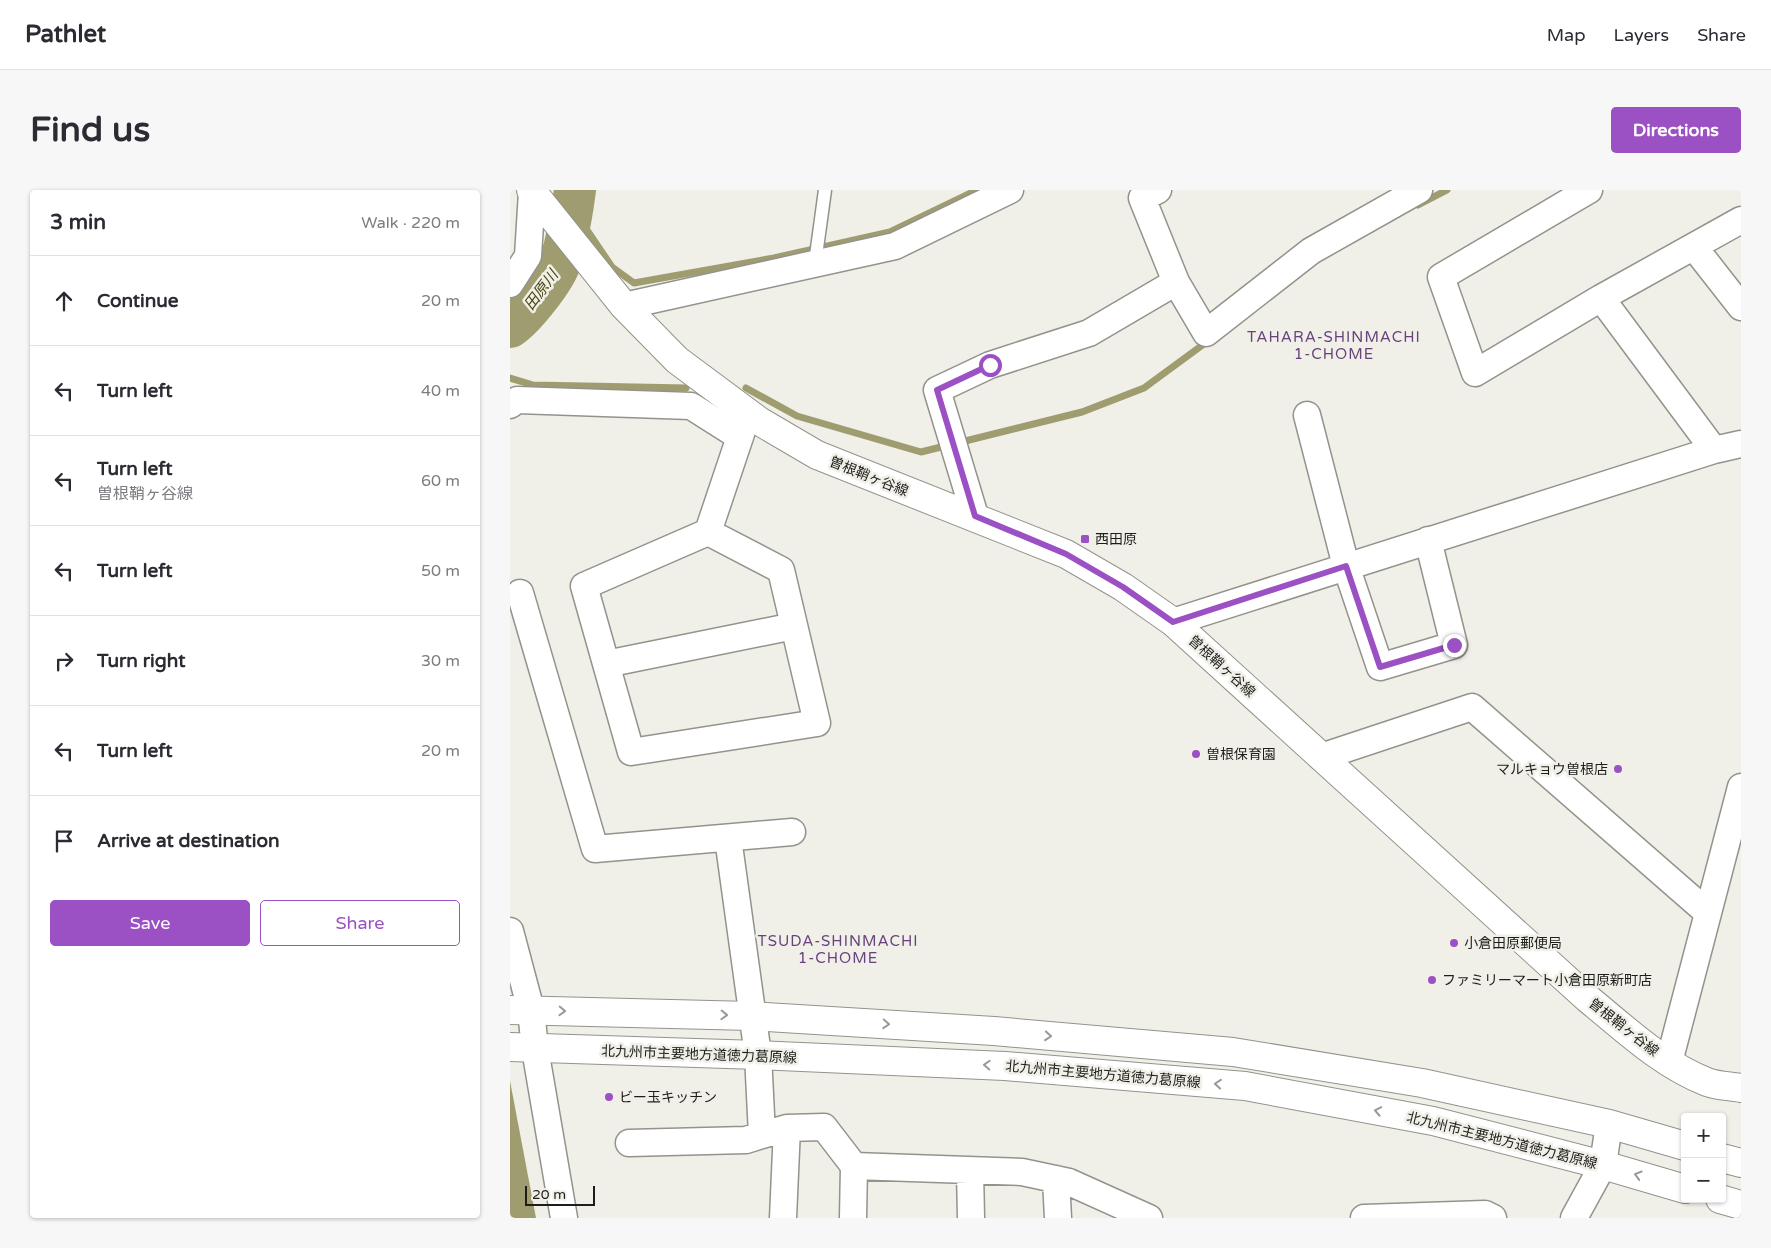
<!DOCTYPE html>
<html lang="en">
<head>
<meta charset="utf-8">
<style>
  :root { --surface:#fff; --page:#f7f7f7; --text:#2b2b33; --muted:#7c7c81; --line:#e1e1e2; --accent:#9b50c3 }
  body { margin:0; font-family:"Varela Round","Noto Sans JP",sans-serif; background:var(--page); color:var(--text) }
  .controls { position:absolute; right:15px; bottom:15px; display:grid; overflow:hidden; border-radius:5px; box-shadow:0 1px 4px #0004 }
  .controls button { width:45px; height:45px; display:grid; place-items:center; padding:0; border:0; border-bottom:1px solid var(--line); background:var(--surface); color:var(--text); font:25px sans-serif }
  .scale { position:absolute; left:15px; bottom:12px; width:70px; box-sizing:border-box; padding-left:5px; border:2px solid #1d1d1a; border-top:0; font-size:14px; line-height:18px; white-space:nowrap; color:#1d1d1a; -webkit-text-stroke:4px #f0efe8; paint-order:stroke }
  .stop { position:absolute; width:15px; height:15px; margin:-11px; border:4px solid #9b50c3; border-radius:50%; background:#fff }
  .stop.end { background:#9b50c3; border-color:#fff; box-shadow:0 1px 5px #0008 }
  .list { margin:0; padding:0; list-style:none }
  h2 { display:flex; justify-content:space-between; align-items:center; height:65px; margin:0; padding:0 20px; font-size:21px }
  h2 small { font-size:16px; font-weight:400; color:var(--muted) }
  .list li { display:grid; grid-template-columns:32px 1fr auto; gap:15px; align-items:center; box-sizing:border-box; height:90px; padding:0 20px; border-top:1px solid var(--line) }
  .list b { display:block; font-size:19px; white-space:nowrap }
  .list p { margin:0; font-size:16px; white-space:nowrap; color:var(--muted) }
  .list em { font-size:16px; font-style:normal; color:var(--muted) }
  .actions { display:flex; gap:10px; padding:15px 20px }
  .actions a { flex:1; padding:11px 0; border:1px solid var(--accent); border-radius:5px; text-align:center; font-size:18px; color:var(--accent) }
  .actions .main { background:var(--accent); color:#fff }
  .icon { flex:none; width:28px; height:28px; fill:none; stroke:currentColor; stroke-width:2; stroke-linecap:round; stroke-linejoin:round }
  .map { position:relative; flex:none; width:1231px; height:1028px; overflow:hidden; border-radius:5px }
  header { display:flex; align-items:center; gap:30px; box-sizing:border-box; height:70px; padding:0 25px; background:var(--surface); border-bottom:1px solid var(--line) }
  header strong { font-size:24px }
  nav { display:flex; gap:28px; margin-inline-start:auto; font-size:18px }
  .intro { display:flex; align-items:center; justify-content:space-between; box-sizing:border-box; height:120px; padding:0 30px }
  h1 { margin:0; font-size:35px }
  .button { padding:12px 22px; border-radius:5px; background:var(--accent); color:#fff; font-size:18px; font-weight:700 }
  main { display:flex; gap:30px; padding:0 30px }
  aside { flex:1; background:var(--surface); border-radius:5px; box-shadow:0 1px 4px #0004 }
  .map>svg:first-child { display:block }
  .water { fill:#9f9c70 }
  .lines { fill:none; stroke-linecap:round; stroke-linejoin:round }
  .stream { stroke:#9f9c70; stroke-width:7 }
  .river { stroke:#9f9c70; stroke-width:42 }
  .service-casing { stroke:#93938c; stroke-width:15 }
  .minor-casing { stroke:#93938c; stroke-width:29 }
  .primary-casing { stroke:#93938c; stroke-width:30 }
  .service { stroke:#fff; stroke-width:12 }
  .minor { stroke:#fff; stroke-width:26 }
  .primary { stroke:#fff; stroke-width:28 }
  .oneway { stroke:#999998 }
  .route { stroke:#9b50c3; stroke-width:6 }
  .poi-dot { fill:#9b50c3; stroke:#f0efe8; stroke-width:2 }
  .labels { text-anchor:middle; stroke-width:5; stroke-linejoin:round; paint-order:stroke }
  .street-label { font-size:14px; fill:#1d1d1a; stroke:#f0efe8 }
  .poi-label { font-size:14px; fill:#1d1d1a; stroke:#f0efe8; text-anchor:start }
  .water-label { font-size:15px; font-style:italic; fill:#4c4711; stroke:#f0efe8 }
  .neighbourhood-label { font-size:15px; letter-spacing:1px; fill:#67427c; stroke:#f0efe8 }
</style>
</head>
<body>
<header>
<strong>Pathlet</strong>
<nav><a>Map</a><a>Layers</a><a>Share</a></nav>
</header>
<div class="intro"><h1>Find us</h1><a class="button">Directions</a></div>
<main>
<aside>
<h2>3 min<small>Walk · 220 m</small></h2>
<ul class="list">
<li><svg class="icon" aria-label="ahead" viewBox="0 0 24 24"><path d="M12 20V5M6 11l6-6 6 6"/></svg><div><b>Continue</b></div><em>20 m</em></li>
<li><svg class="icon" aria-label="left" viewBox="0 0 24 24"><path d="M17 20v-9H6M10 6l-5 5 5 5"/></svg><div><b>Turn left</b></div><em>40 m</em></li>
<li><svg class="icon" aria-label="left" viewBox="0 0 24 24"><path d="M17 20v-9H6M10 6l-5 5 5 5"/></svg><div><b>Turn left</b><p>曽根鞘ヶ谷線</p></div><em>60 m</em></li>
<li><svg class="icon" aria-label="left" viewBox="0 0 24 24"><path d="M17 20v-9H6M10 6l-5 5 5 5"/></svg><div><b>Turn left</b></div><em>50 m</em></li>
<li><svg class="icon" aria-label="right" viewBox="0 0 24 24"><path d="M7 20v-9h11M14 6l5 5-5 5"/></svg><div><b>Turn right</b></div><em>30 m</em></li>
<li><svg class="icon" aria-label="left" viewBox="0 0 24 24"><path d="M17 20v-9H6M10 6l-5 5 5 5"/></svg><div><b>Turn left</b></div><em>20 m</em></li>
<li><svg class="icon" aria-label="arrive" viewBox="0 0 24 24"><path d="M6 21V4h12l-3 4 3 4H6"/></svg><div><b>Arrive at destination</b></div></li>
</ul>
<div class="actions"><a class="main">Save</a><a>Share</a></div>
</aside>
<div class="map">
<svg width="1231" height="1028" viewBox="0 0 1231 1028">
  <rect width="100%" height="100%" fill="#f0efe8"/>
  <path class="water" d="M0 891 26 1028H0Z"/>
  <g class="lines">
    <path class="stream" d="M908 15 937 0
      M62 18 102 77 124 93 264 68 380 42 467 0
      M0 188 23 195 176 198
      M236 198 287 226 411 262 572 222 634 198 698 151"/>
    <path class="river" d="M0 137C15 127 44 90 50 73 57 50 62 24 65 0"/>
    <g class="service-casing">
      <path id="service" d="M305 73 315 0"/>
    </g>
    <g class="minor-casing">
      <path id="minor" d="M1079 0 931 87 965 183 1091 108 1204 260
        M1184 57 1231 117
        M666 92 696 143 801 61 909 0
        M0 94 18 66 22 2
        M1091 108 1231 30
        M114 116 385 56 500 0
        M0 215 7 210 181 216 230 247
        M797 225 836 376 870 477 944 455 918 350
        M465 326 427 200 480 175 579 143 666 92 632 8 648 0
        M198 342 271 380 307 533 121 562 74 396 198 342 238 223
        M10 403 85 659 282 642
        M663 432 1204 260 1231 254
        M96 474 284 436
        M811 567 962 517 1198 723
        M218 648 248 865 252 945 277 938 314 937 344 976 512 982 559 992 639 1028
        M0 741 21 820 25 859 54 1028
        M1159 872 1231 597
        M119 953 236 950 252 945
        M460 981 461 1028
        M546 989 548 1028
        M273 1028 277 938
        M343 1028 344 976
        M854 1028 975 1024 983 1028
        M1064 1028 1093 975 1099 934"/>
    </g>
    <g class="primary-casing">
      <path id="primary" d="M21 0 114 116 167 170 249 231 307 265 556 364 613 397 663 432 1077 808C1114 838 1151 874 1197 892 1207 896 1220 896 1231 898
        M0 820 241 826 484 841 723 862 912 893 1099 934 1175 956
        M0 857 248 865 495 876 735 896 923 931 1093 975 1175 999
        M1212 968 1231 973
        M1210 1009 1231 1015"/>
    </g>
    <use href="#service" class="service"/>
    <use href="#minor" class="minor"/>
    <use href="#primary" class="primary"/>
  </g>
  <defs><path id="oneway-chevron" d="M-2-3.5L2.5 0L-2 3.5" fill="none" stroke-width="1.6" stroke-linecap="round" stroke-linejoin="round" transform="scale(1.25)"/></defs>
  <g class="oneway">
    <use href="#oneway-chevron" transform="translate(52 821) rotate(2)"/>
    <use href="#oneway-chevron" transform="translate(214 825) rotate(2)"/>
    <use href="#oneway-chevron" transform="translate(376 834) rotate(4)"/>
    <use href="#oneway-chevron" transform="translate(538 846) rotate(5)"/>
    <use href="#oneway-chevron" transform="translate(477 875) rotate(-177)"/>
    <use href="#oneway-chevron" transform="translate(708 894) rotate(-175)"/>
    <use href="#oneway-chevron" transform="translate(868 921) rotate(-169)"/>
    <use href="#oneway-chevron" transform="translate(1128 985) rotate(-164)"/>
  </g>
  <g class="lines">
    <path class="route" d="M480 175 427 200 465 326 556 364 613 397 663 432 836 376 870 477 944 455"/>
  </g>
  <g class="poi-dot">
    <rect x="570" y="344" width="10" height="10" rx="2.5"/>
    <circle cx="686" cy="564" r="5"/>
    <circle cx="1108" cy="579" r="5"/>
    <circle cx="944" cy="753" r="5"/>
    <circle cx="922" cy="790" r="5"/>
    <circle cx="99" cy="907" r="5"/>
  </g>
  <g class="labels">
    <g class="street-label">
      <text transform="translate(359 286) rotate(22)" y="5">曽根鞘ヶ谷線</text>
      <text transform="translate(712 476) rotate(42)" y="5">曽根鞘ヶ谷線</text>
      <text transform="translate(1114 837) rotate(38)" y="5">曽根鞘ヶ谷線</text>
      <text transform="translate(189 864) rotate(2)" y="5">北九州市主要地方道徳力葛原線</text>
      <text transform="translate(593 884) rotate(5)" y="5">北九州市主要地方道徳力葛原線</text>
      <text transform="translate(992 950) rotate(14)" y="5">北九州市主要地方道徳力葛原線</text>
    </g>
    <g class="poi-label">
      <text x="585" y="354">西田原</text>
      <text x="696" y="569">曽根保育園</text>
      <text x="1098" y="584" text-anchor="end">マルキョウ曽根店</text>
      <text x="954" y="758">小倉田原郵便局</text>
      <text x="932" y="795">ファミリーマート小倉田原新町店</text>
      <text x="109" y="912">ビー玉キッチン</text>
    </g>
    <g class="water-label">
      <text transform="translate(31 100) rotate(-53)" y="5">田原川</text>
    </g>
    <g class="neighbourhood-label">
      <text x="824" y="152">TAHARA-SHINMACHI<tspan x="824" dy="17">1-CHOME</tspan></text>
      <text x="328" y="756">TSUDA-SHINMACHI<tspan x="328" dy="17">1-CHOME</tspan></text>
    </g>
  </g>
</svg>
<div class="controls">
<button>+</button>
<button>−</button>
</div>
<div class="scale">20 m</div>
<div class="stop" style="left:480px;top:175px"></div>
<div class="stop end" style="left:944px;top:455px"></div>
</div>
</main>
</body>
</html>
